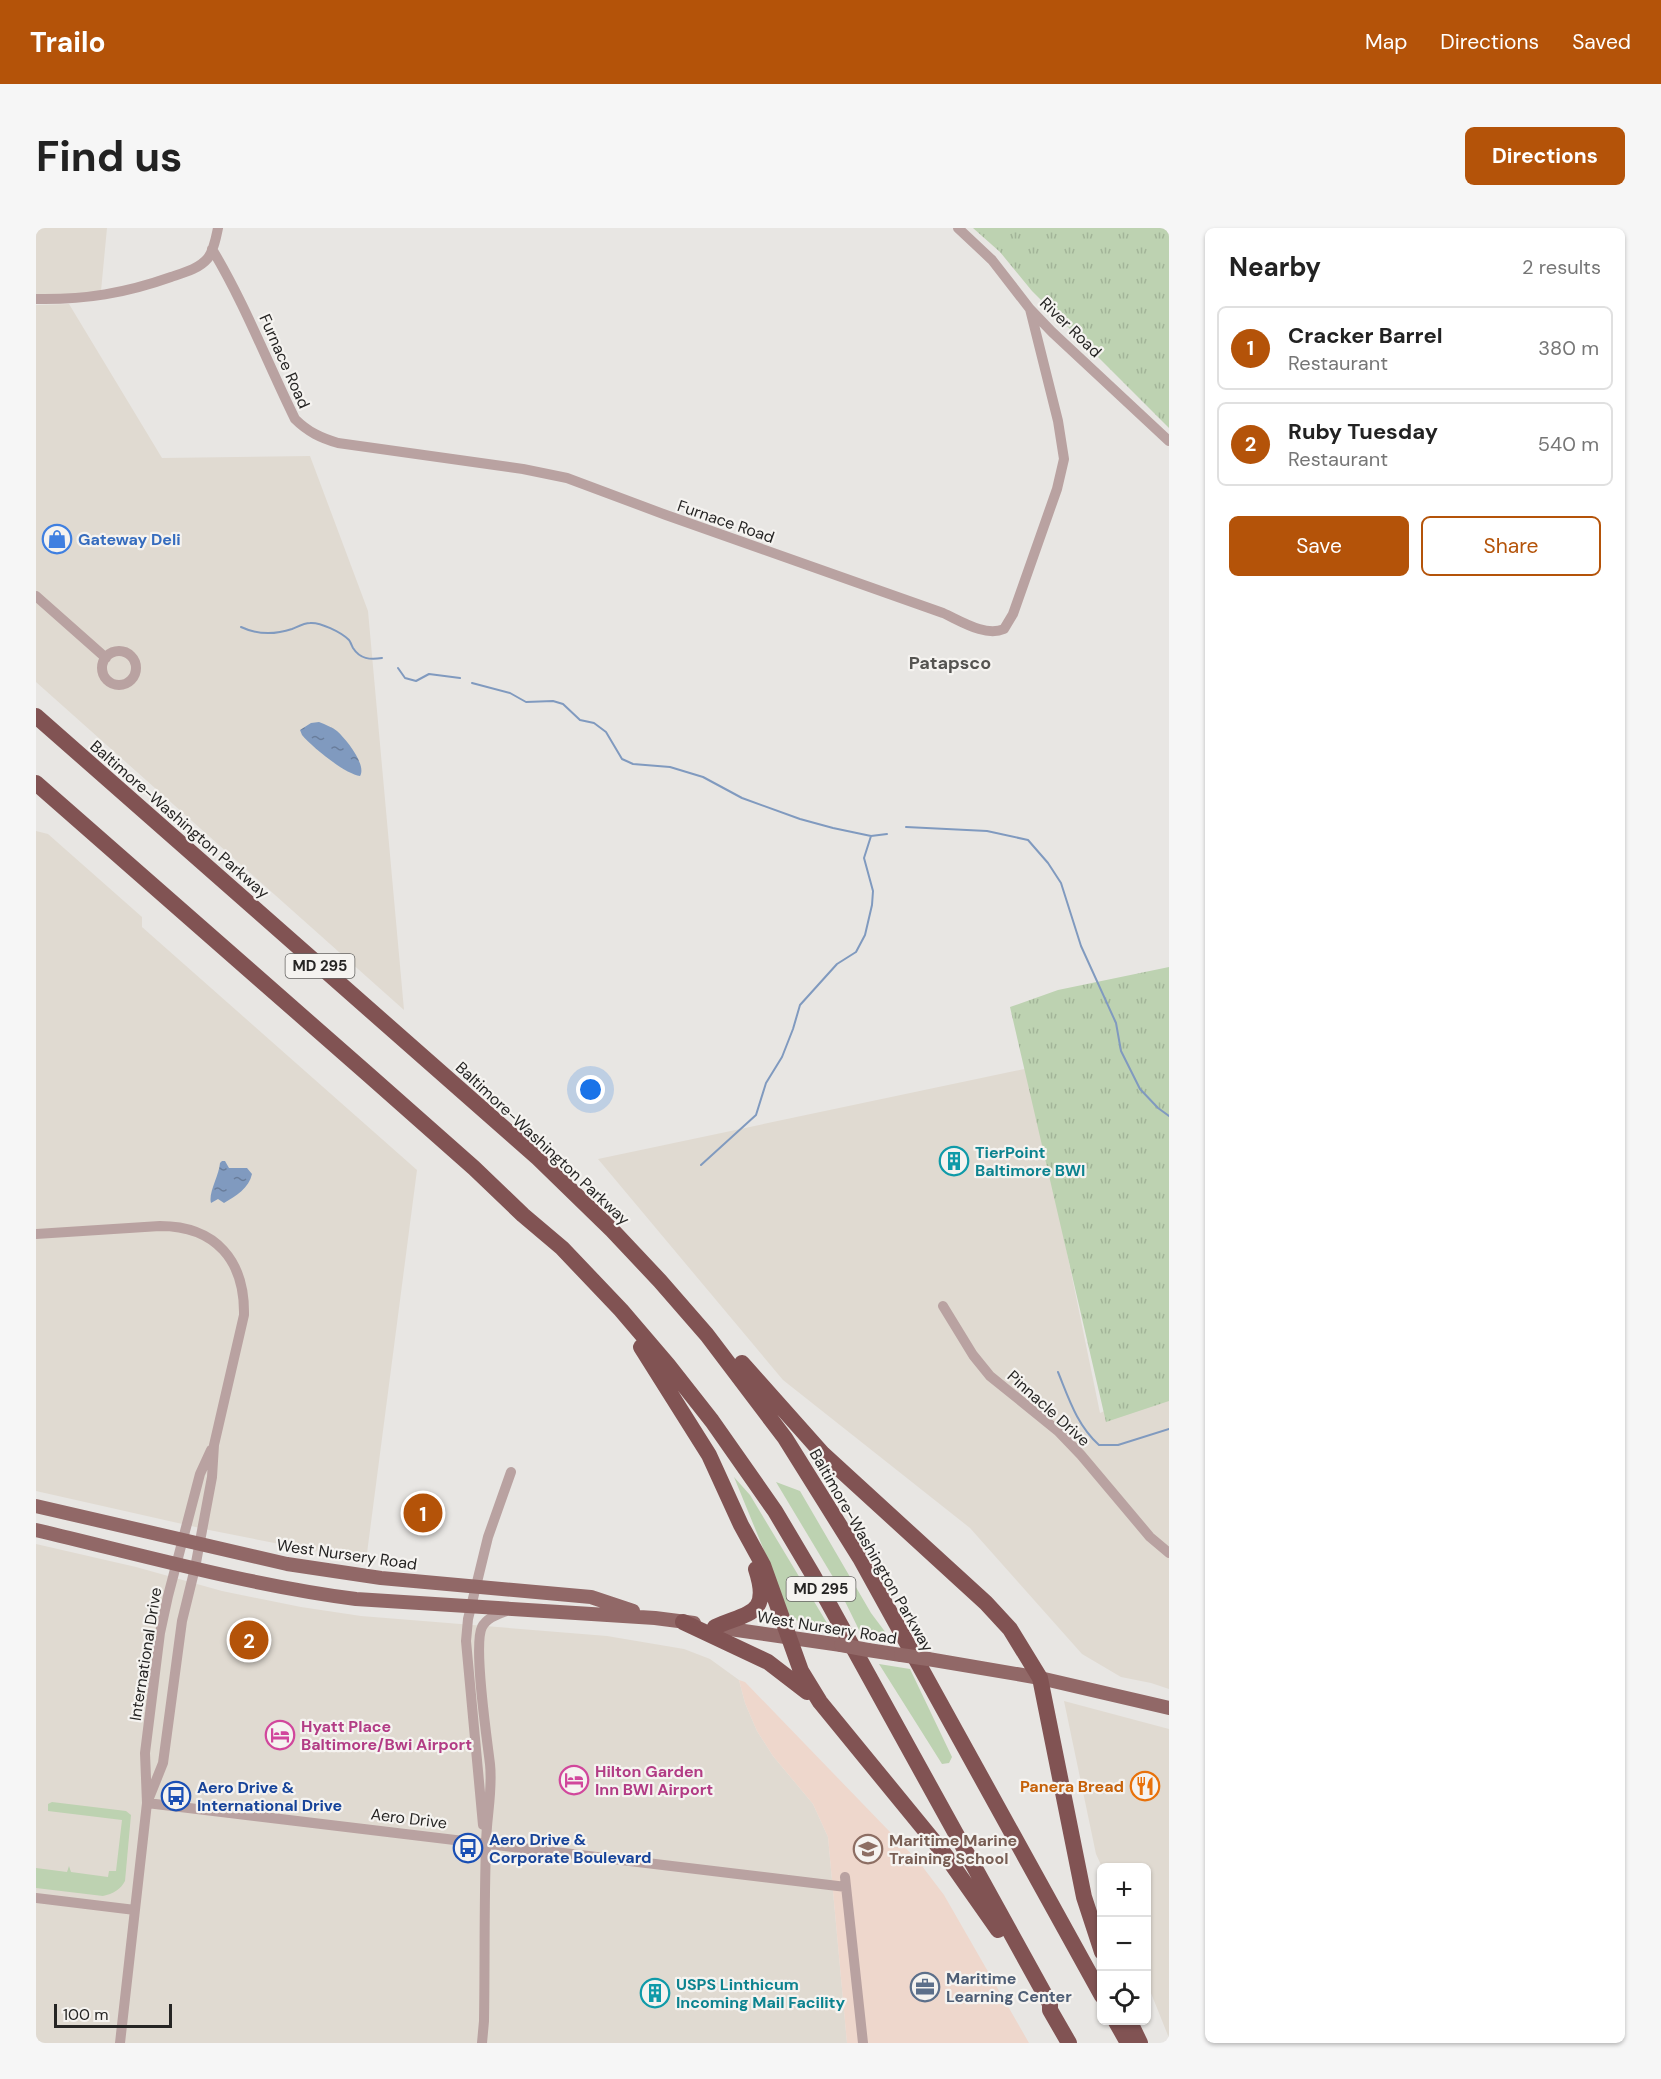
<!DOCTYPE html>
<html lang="en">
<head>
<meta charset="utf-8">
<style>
  :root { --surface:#fff; --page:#f6f6f6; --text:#222; --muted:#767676; --line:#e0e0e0; --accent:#b45309 }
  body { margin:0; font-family:"DM Sans",sans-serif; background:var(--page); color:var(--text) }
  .controls { position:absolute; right:18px; bottom:18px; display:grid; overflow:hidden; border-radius:9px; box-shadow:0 2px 4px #0004 }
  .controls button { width:54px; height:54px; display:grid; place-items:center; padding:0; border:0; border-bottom:2px solid var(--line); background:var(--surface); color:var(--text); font:30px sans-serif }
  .scale { position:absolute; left:18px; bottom:15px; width:118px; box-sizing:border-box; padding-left:6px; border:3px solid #262524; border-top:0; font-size:16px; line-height:21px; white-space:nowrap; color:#262524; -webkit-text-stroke:4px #f5f3f0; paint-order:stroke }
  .you { position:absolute; left:555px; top:862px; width:21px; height:21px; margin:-15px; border:4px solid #fff; border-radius:50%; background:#1a73e8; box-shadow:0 0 0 9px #1a73e833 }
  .badge { display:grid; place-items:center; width:39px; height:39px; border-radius:50%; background:var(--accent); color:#fff; font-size:20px; font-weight:700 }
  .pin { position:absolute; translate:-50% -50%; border:3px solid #fff; box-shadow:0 2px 6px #0006 }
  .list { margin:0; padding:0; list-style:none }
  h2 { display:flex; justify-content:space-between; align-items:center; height:78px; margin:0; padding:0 24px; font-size:26px }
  h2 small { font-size:20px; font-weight:400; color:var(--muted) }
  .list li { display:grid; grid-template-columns:39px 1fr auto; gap:18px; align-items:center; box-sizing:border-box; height:84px; margin:0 12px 12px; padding:0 12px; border:2px solid var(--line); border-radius:9px }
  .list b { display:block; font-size:22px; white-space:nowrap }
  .list p { margin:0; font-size:20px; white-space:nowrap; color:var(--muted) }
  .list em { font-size:20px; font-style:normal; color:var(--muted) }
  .actions { display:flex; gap:12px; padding:18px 24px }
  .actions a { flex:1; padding:14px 0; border:2px solid var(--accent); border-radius:9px; text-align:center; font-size:21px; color:var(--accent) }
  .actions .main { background:var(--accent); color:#fff }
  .icon { flex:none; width:33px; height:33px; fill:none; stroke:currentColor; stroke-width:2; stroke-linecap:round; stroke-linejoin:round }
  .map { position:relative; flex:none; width:1133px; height:1815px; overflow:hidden; border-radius:9px }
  header { display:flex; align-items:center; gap:36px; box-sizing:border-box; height:84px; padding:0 30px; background:var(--accent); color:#fff }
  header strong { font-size:28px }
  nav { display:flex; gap:33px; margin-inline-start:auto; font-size:21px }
  .intro { display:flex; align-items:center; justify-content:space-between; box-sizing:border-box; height:144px; padding:0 36px }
  h1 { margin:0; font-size:42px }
  .button { padding:15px 27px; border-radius:9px; background:var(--accent); color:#fff; font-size:21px; font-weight:700 }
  main { display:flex; gap:36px; padding:0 36px }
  aside { flex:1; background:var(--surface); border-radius:9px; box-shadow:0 2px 4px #0004 }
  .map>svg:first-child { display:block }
  .built { fill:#e0dad1 }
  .education { fill:#eed7cc }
  .green { fill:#bdd2b1 }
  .park { fill:url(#park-tufts) }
  .water { fill:url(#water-ripples) }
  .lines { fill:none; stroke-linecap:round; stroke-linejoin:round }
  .stream { stroke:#809abf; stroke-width:2 }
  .minor { stroke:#b9a2a1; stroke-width:10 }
  .major { stroke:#916867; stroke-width:14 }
  .highway { stroke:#815353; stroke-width:16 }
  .major-bridge { stroke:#916867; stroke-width:14 }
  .labels { text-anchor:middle; stroke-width:4.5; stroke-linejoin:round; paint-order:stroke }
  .shield { fill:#f5f3f0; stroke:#646361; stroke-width:1.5 }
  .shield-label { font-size:15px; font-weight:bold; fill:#262524 }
  .street-label { font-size:16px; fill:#262524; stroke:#f5f3f0 }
  .shop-label { font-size:16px; font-weight:bold; fill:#366cbe; stroke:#f5f3f0; text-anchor:start }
  .culture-label { font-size:16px; font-weight:bold; fill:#0d838f; stroke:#f5f3f0; text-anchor:start }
  .hotel-label { font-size:16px; font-weight:bold; fill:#b23c85; stroke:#f5f3f0; text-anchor:start }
  .food-label { font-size:16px; font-weight:bold; fill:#c56008; stroke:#f5f3f0; text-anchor:end }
  .transit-label { font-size:16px; font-weight:bold; fill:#164399; stroke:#f5f3f0; text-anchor:start }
  .education-label { font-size:16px; font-weight:bold; fill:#785e54; stroke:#f5f3f0; text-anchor:start }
  .service-label { font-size:16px; font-weight:bold; fill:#4e5e75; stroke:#f5f3f0; text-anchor:start }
  .neighbourhood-label { font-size:18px; font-weight:bold; fill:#555451; stroke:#f5f3f0 }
</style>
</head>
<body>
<header>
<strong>Trailo</strong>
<nav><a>Map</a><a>Directions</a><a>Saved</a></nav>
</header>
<div class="intro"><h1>Find us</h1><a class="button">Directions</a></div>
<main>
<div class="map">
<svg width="1133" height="1815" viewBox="0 0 1133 1815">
  <defs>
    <pattern id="park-tufts" width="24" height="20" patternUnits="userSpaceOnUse" patternTransform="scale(1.5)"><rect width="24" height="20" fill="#bdd2b1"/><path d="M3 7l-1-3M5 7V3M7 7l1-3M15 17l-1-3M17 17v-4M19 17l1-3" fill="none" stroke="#a2b498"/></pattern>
    <pattern id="water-ripples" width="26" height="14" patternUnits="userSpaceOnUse" patternTransform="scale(1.5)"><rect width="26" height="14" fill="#809abf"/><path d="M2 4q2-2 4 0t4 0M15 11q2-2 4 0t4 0" fill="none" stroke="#697d9b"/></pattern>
  </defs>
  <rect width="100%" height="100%" fill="#e8e6e3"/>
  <path class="built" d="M0 0H71L65 63 52 66H0Z
    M33 76 126 230 274 228 332 383 368 782 0 454V77Z
    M0 603 12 606 106 689V699L381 942 330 1333 173 1302 0 1263Z
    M993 840 1064 1185 1133 1154V1461L1115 1455 1085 1449 1046 1426 934 1300 747 1152 562 931Z
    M0 1316 100 1339 186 1363 265 1379 325 1388 571 1408 648 1421 674 1431 703 1452 709 1475 721 1503 737 1528 777 1576 792 1609 811 1815H0Z
    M1028 1473 1133 1501V1810L1111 1755 1110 1640 1066 1639 1060 1626Z"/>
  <path class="education" d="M703 1452 709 1454 883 1634 908 1667 993 1815H811L792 1609 777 1576 737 1528 721 1503 709 1475Z"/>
  <path class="green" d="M698 1249 714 1267 794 1400 754 1391 734 1337Z
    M740 1254 764 1263 835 1385 856 1413 825 1406 797 1349Z
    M843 1436 874 1441 916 1529 913 1535 906 1536Z
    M16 1574 90 1583 95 1587 89 1653C85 1661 77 1666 67 1668L0 1660V1640L31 1644 33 1638 35 1644 72 1649 73 1643H80L86 1592 12 1583V1576Z"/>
  <path class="park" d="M937 0H1133V200L996 63 964 24Z
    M1133 739V1173L1070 1194 974 779 1022 762Z"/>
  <path class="water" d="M283 494C290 497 296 499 301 503 310 511 331 537 324 548 309 546 276 519 266 507L264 502 275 495Z
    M186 933H189L193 940H211L216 946C213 960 200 968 188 975L182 971 175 975C172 965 183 948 184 935Z"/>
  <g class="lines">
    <path class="stream" d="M205 399C222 407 238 407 256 401 261 399 268 395 274 395 284 394 305 404 313 412 314 413 316 418 317 420 324 431 334 432 346 430
      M362 440 369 450 380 453 393 446 424 450
      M436 455 474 465 490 474 517 473 527 476 544 492 558 495 570 504 586 531 597 536 634 539 667 549 706 570 764 591 797 600 835 608 851 606
      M870 599 951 603 992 612 1012 635 1025 655 1045 718 1080 795 1085 823 1104 861 1122 880 1133 888
      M665 937 720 887 730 855 746 829 757 801 764 777 801 736 820 724 829 707 836 677 837 663 828 630 835 608
      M1022 1144C1033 1171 1041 1197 1063 1217H1082L1133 1201"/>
    <path class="minor" d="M922 0 956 32 994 81 1016 104 1133 213
      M176 21C209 76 231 134 259 191 272 204 285 210 302 215L487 241 531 250 630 287 907 385C925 393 949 409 968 401L977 386 1021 261 1028 231 1022 193 994 81
      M0 71C49 72 90 65 135 49 147 45 163 41 172 30 178 22 180 10 182 0
      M0 368 70 430
      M66 440a17 17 0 1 1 34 0a17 17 0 1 1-34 0Z
      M0 1006 124 998C180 998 209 1033 208 1087L178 1217 176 1249 159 1340 146 1393 127 1535 111 1575
      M907 1078 937 1127 954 1148 1022 1203 1045 1227 1114 1309 1133 1325
      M111 1575 810 1659
      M447 1597 430 1413 432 1391 452 1309 475 1244
      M809 1649 827 1815
      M0 1670 99 1682
      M84 1815 111 1575 109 1525 124 1405 132 1368 164 1246 175 1222
      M446 1815 448 1793C449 1734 448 1676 450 1618 450 1590 457 1564 454 1536 451 1511 437 1417 446 1399 451 1389 463 1386 473 1382"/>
    <path class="major" d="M0 1278 251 1336 345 1350 555 1369 597 1383
      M0 1302C106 1327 212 1357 320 1371L619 1390 658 1395
      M680 1399 805 1417
      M832 1422 865 1427
      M892 1431 1004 1450 1133 1480"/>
    <path class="highway" d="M0 488 502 930 576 1002 624 1053 671 1107 749 1210 824 1330 1066 1768
      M0 555 334 848 438 940 487 987 526 1020 585 1082 632 1137 676 1193 739 1283 777 1347 1014 1776V1782L1033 1815
      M605 1119 673 1227 705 1297 727 1337 765 1443 784 1474 910 1628 962 1702
      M706 1135 787 1226 950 1375 974 1401 1004 1450 1048 1669 1066 1724
      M647 1394 732 1434 771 1464
      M679 1399C713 1384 735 1387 720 1341
      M1079 1792 1092 1815
      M1093 1792 1104 1815"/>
    <path class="major-bridge" d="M805 1417 832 1422
      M865 1427 892 1431"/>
  </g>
  <defs>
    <g id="shop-ring" transform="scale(1.5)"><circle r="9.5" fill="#f5f3f0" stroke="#3f7fe0" stroke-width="1.5"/><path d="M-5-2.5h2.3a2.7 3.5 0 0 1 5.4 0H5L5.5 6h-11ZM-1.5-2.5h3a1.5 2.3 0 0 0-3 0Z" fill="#3f7fe0"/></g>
    <g id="building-ring" transform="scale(1.5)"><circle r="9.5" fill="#f5f3f0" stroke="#0f9aa8" stroke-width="1.5"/><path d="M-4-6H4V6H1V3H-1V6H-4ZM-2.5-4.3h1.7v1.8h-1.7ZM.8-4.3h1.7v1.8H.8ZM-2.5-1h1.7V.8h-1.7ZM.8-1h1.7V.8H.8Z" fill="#0f9aa8"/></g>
    <g id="hotel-ring" transform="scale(1.5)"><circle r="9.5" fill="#f5f3f0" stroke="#d1479c" stroke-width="1.5"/><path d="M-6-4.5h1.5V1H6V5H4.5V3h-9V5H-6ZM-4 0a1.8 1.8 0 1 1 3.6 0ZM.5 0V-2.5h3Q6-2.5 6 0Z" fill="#d1479c"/></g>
    <g id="restaurant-ring" transform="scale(1.5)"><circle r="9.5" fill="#f5f3f0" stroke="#e8710a" stroke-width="1.5"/><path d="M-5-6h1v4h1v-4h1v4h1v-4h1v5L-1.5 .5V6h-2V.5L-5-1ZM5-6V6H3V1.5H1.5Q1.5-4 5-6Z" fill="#e8710a"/></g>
    <g id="bus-ring" transform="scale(1.5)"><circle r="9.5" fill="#f5f3f0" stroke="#1a4fb4" stroke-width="1.5"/><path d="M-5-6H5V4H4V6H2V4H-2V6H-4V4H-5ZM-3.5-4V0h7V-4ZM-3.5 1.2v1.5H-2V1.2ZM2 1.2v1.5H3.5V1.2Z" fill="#1a4fb4"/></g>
    <g id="school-ring" transform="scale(1.5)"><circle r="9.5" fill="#f5f3f0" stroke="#8d6e63" stroke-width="1.5"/><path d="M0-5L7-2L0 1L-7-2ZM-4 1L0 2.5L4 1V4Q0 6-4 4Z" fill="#8d6e63"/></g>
    <g id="office-ring" transform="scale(1.5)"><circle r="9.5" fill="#f5f3f0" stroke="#5c6f8a" stroke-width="1.5"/><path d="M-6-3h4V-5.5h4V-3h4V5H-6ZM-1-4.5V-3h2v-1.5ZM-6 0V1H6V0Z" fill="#5c6f8a"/></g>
  </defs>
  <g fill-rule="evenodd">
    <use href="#shop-ring" x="21" y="311"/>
    <use href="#building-ring" x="918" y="933"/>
    <use href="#hotel-ring" x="244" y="1507"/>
    <use href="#hotel-ring" x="538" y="1552"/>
    <use href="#restaurant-ring" x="1109" y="1558"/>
    <use href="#bus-ring" x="140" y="1568"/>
    <use href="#bus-ring" x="432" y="1620"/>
    <use href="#school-ring" x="832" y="1621"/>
    <use href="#office-ring" x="889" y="1759"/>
    <use href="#building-ring" x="619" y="1765"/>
  </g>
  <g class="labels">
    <g class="shield">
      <rect x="249.5" y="726" width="69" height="24" rx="4.5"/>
      <rect x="750.5" y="1349" width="69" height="24" rx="4.5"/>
    </g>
    <g class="shield-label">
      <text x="284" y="743">MD 295</text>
      <text x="785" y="1366">MD 295</text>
    </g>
    <g class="street-label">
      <text transform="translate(1035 99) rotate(44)" y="6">River Road</text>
      <text transform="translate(249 133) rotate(66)" y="6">Furnace Road</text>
      <text transform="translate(690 293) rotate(19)" y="6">Furnace Road</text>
      <text transform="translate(144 591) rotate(41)" y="6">Baltimore-Washington Parkway</text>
      <text transform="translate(507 915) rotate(43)" y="6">Baltimore-Washington Parkway</text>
      <text transform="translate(1013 1180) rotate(42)" y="6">Pinnacle Drive</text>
      <text transform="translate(836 1322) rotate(60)" y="6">Baltimore-Washington Parkway</text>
      <text transform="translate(311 1326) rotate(8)" y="6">West Nursery Road</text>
      <text transform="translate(791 1399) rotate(9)" y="6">West Nursery Road</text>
      <text transform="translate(109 1426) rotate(-81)" y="6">International Drive</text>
      <text transform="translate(373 1590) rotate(7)" y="6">Aero Drive</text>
    </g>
    <g class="shop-label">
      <text x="42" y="317">Gateway Deli</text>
    </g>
    <g class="culture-label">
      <text x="939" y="930">TierPoint<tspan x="939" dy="18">Baltimore BWI</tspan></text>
      <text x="640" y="1762">USPS Linthicum<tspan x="640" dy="18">Incoming Mail Facility</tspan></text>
    </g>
    <g class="hotel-label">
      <text x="265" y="1504">Hyatt Place<tspan x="265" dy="18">Baltimore/Bwi Airport</tspan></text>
      <text x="559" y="1549">Hilton Garden<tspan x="559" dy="18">Inn BWI Airport</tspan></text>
    </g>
    <g class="food-label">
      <text x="1088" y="1564">Panera Bread</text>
    </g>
    <g class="transit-label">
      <text x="161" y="1565">Aero Drive &amp;<tspan x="161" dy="18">International Drive</tspan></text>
      <text x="453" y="1617">Aero Drive &amp;<tspan x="453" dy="18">Corporate Boulevard</tspan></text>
    </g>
    <g class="education-label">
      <text x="853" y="1618">Maritime Marine<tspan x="853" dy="18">Training School</tspan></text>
    </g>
    <g class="service-label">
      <text x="910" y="1756">Maritime<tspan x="910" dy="18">Learning Center</tspan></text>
    </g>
    <g class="neighbourhood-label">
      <text x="914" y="441">Patapsco</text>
    </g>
  </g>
</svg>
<div class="controls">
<button>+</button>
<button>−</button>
<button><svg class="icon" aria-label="locate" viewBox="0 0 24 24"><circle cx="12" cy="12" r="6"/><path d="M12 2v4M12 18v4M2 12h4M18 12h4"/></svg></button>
</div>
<div class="scale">100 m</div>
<div class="you"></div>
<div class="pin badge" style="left:387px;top:1285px">1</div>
<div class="pin badge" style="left:213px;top:1412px">2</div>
</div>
<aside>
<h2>Nearby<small>2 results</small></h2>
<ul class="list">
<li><span class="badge">1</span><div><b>Cracker Barrel</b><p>Restaurant</p></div><em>380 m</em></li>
<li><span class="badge">2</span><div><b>Ruby Tuesday</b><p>Restaurant</p></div><em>540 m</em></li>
</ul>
<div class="actions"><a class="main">Save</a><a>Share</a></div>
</aside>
</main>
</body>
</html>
